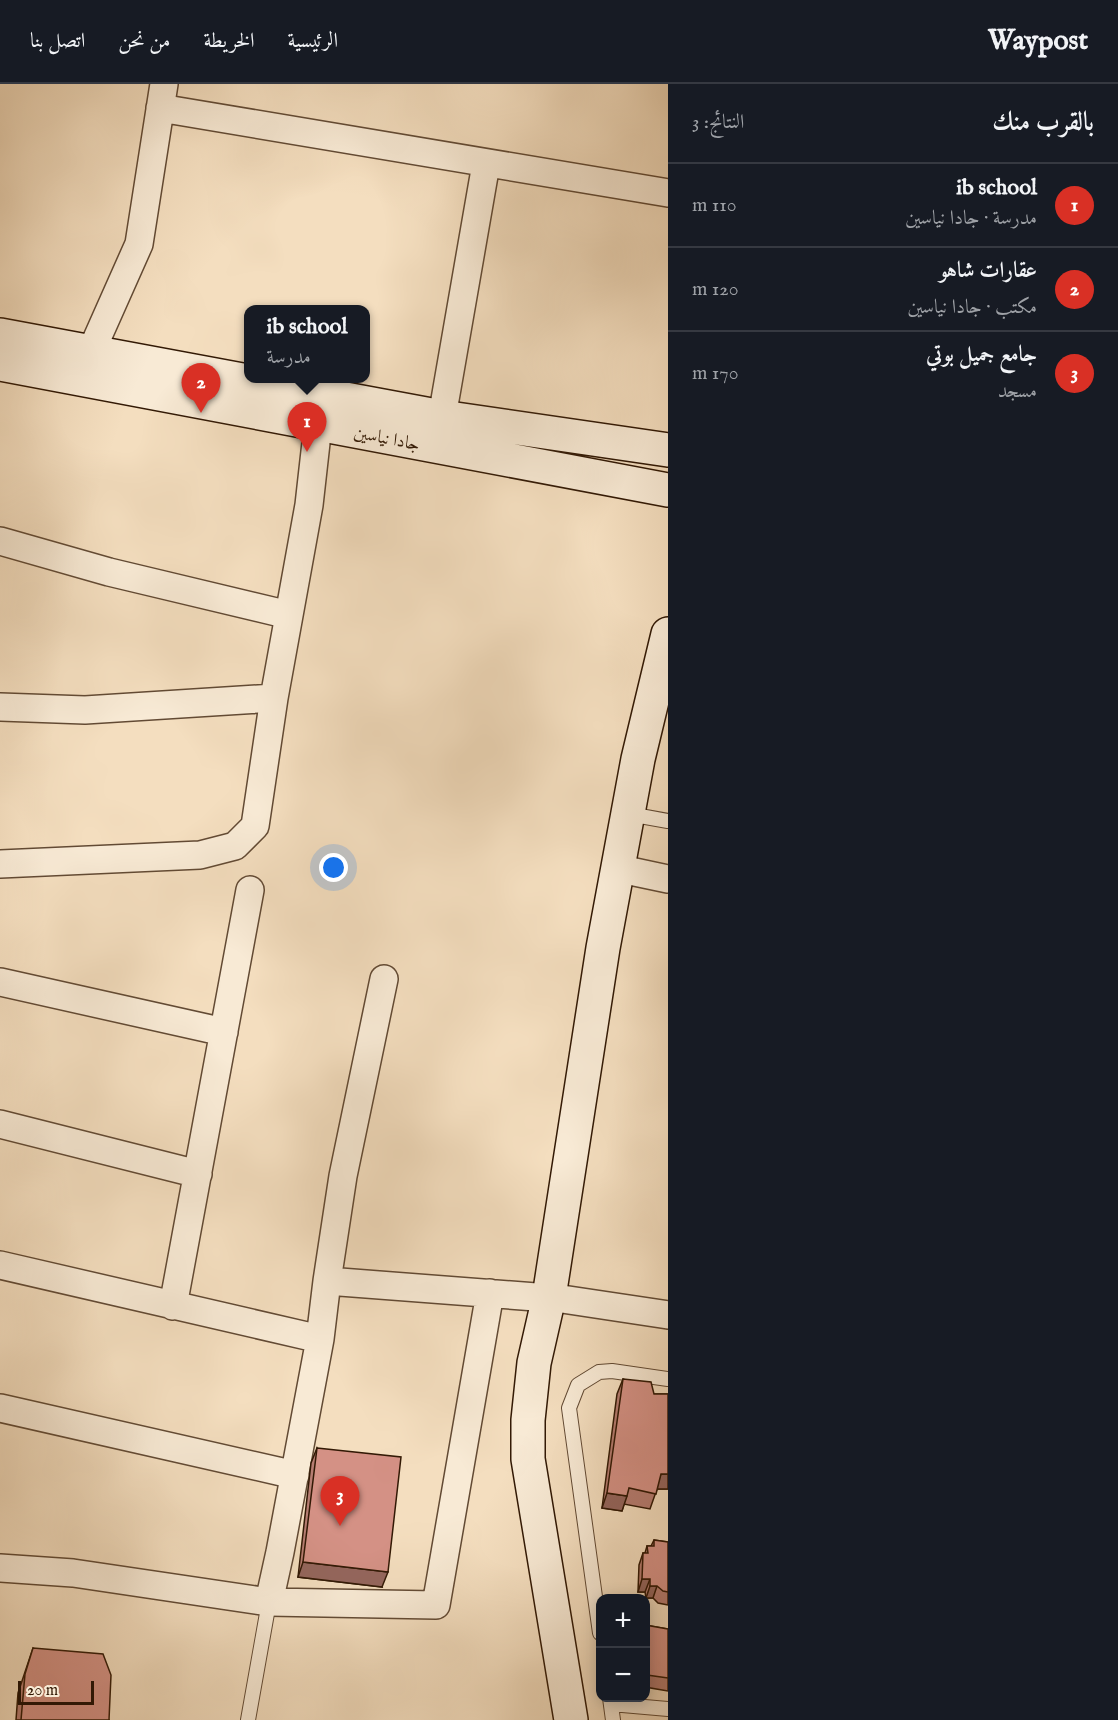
<!DOCTYPE html>
<html lang="ar">
<head>
<meta charset="utf-8">
<style>
  :root { --surface:#171b24; --page:#20242c; --text:#f1f3f6; --muted:#9ea1a6; --line:#363941; --accent:#d93025 }
  body { margin:0; font-family:"IM FELL English",Amiri,serif; background:var(--page); color:var(--text); direction:rtl }
  .controls { position:absolute; right:18px; bottom:18px; display:grid; overflow:hidden; border-radius:12px; box-shadow:0 3px 15px #0003 }
  .controls button { width:54px; height:54px; display:grid; place-items:center; padding:0; border:0; border-bottom:2px solid var(--line); background:var(--surface); color:var(--text); font:30px sans-serif }
  .scale { position:absolute; left:18px; bottom:15px; width:76px; box-sizing:border-box; padding-left:6px; border:3px solid #321905; border-top:0; font-size:16px; line-height:21px; white-space:nowrap; color:#321905; -webkit-text-stroke:4px #f8ead5; paint-order:stroke }
  .you { position:absolute; left:334px; top:784px; width:21px; height:21px; margin:-15px; border:4px solid #fff; border-radius:50%; background:#1a73e8; box-shadow:0 0 0 9px #1a73e833 }
  .badge { display:grid; place-items:center; width:39px; height:39px; border-radius:50%; background:var(--accent); color:#fff; font-size:20px; font-weight:700 }
  .pin { position:absolute; translate:-50% -50px; filter:drop-shadow(0 2px 3px #0008) }
  .pin::after { content:''; position:absolute; top:32px; width:21px; height:18px; background:inherit; clip-path:polygon(0 0,100% 0,50% 100%) }
  .popup { position:absolute; left:244px; top:221px; width:126px; height:78px; box-sizing:border-box; display:grid; place-content:center; border-radius:12px; background:var(--surface); filter:drop-shadow(0 2px 4px #0005); font-size:20px; white-space:nowrap; color:var(--muted) }
  .popup b { font-size:22px; color:var(--text) }
  .popup::after { content:''; position:absolute; left:50%; top:100%; margin-left:-12px; border:12px solid transparent; border-top-color:var(--surface) }
  .list { margin:0; padding:0; list-style:none }
  h2 { display:flex; justify-content:space-between; align-items:center; height:78px; margin:0; padding:0 24px; font-size:26px }
  h2 small { font-size:20px; font-weight:400; color:var(--muted) }
  .list li { display:grid; grid-template-columns:39px 1fr auto; gap:18px; align-items:center; box-sizing:border-box; height:84px; padding:0 24px; border-top:2px solid var(--line) }
  .list b { display:block; font-size:22px; white-space:nowrap }
  .list p { margin:0; font-size:20px; white-space:nowrap; color:var(--muted) }
  .list em { font-size:20px; font-style:normal; color:var(--muted) }
  .map { position:relative; flex:none; width:668px; height:1636px; overflow:hidden; direction:ltr }
  header { display:flex; align-items:center; gap:36px; box-sizing:border-box; height:84px; padding:0 30px; background:var(--surface); border-bottom:2px solid var(--line) }
  header strong { font-size:28px }
  nav { display:flex; gap:33px; margin-inline-start:auto; font-size:21px }
  main { display:flex }
  aside { flex:1; background:var(--surface) }
  .map>svg:first-child { display:block }
  .lines { fill:none; stroke-linecap:round; stroke-linejoin:round }
  .lane-casing { stroke:#624a34; stroke-width:16 }
  .street-casing { stroke:#624a34; stroke-width:30 }
  .secondary-casing { stroke:#321905; stroke-width:36 }
  .lane { stroke:#f8ead5; stroke-width:14 }
  .street { stroke:#f8ead5; stroke-width:27 }
  .secondary { stroke:#f8ead5; stroke-width:33 }
  .wall { fill:#b67d72; stroke:#321905; stroke-width:1.5 }
  .shaded-wall { fill:#94665d; stroke:#321905; stroke-width:1.5 }
  .building { fill:#d49185; stroke:#321905; stroke-width:1.5 }
  .labels { text-anchor:middle; stroke-width:6; stroke-linejoin:round; paint-order:stroke }
  .street-label { font-size:18px; fill:#321905; stroke:#f8ead5 }
</style>
</head>
<body>
<header>
<strong>Waypost</strong>
<nav><a>الرئيسية</a><a>الخريطة</a><a>من نحن</a><a>اتصل بنا</a></nav>
</header>
<main>
<aside>
<h2>بالقرب منك<small>النتائج: 3</small></h2>
<ul class="list">
<li><span class="badge">1</span><div><b>ib school</b><p>مدرسة · جادا نیاسین</p></div><em>110 m</em></li>
<li><span class="badge">2</span><div><b>عقارات شاهو</b><p>مكتب · جادا نیاسین</p></div><em>120 m</em></li>
<li><span class="badge">3</span><div><b>جامع جميل بوتي</b><p>مسجد</p></div><em>170 m</em></li>
</ul>
</aside>
<div class="map">
<svg width="668" height="1636" viewBox="0 0 668 1636">
  <rect width="100%" height="100%" fill="#f4debf"/>
  <filter id="stains"><feTurbulence type="fractalNoise" baseFrequency=".00333" numOctaves="4"/><feColorMatrix values="0 0 0 0 .2 0 0 0 0 .09 0 0 0 0 .02 0 0 0 .5 -.17"/></filter>
  <radialGradient id="worn" r=".72"><stop offset=".6" stop-color="#630" stop-opacity="0"/><stop offset="1" stop-color="#630" stop-opacity=".3"/></radialGradient>
  <g class="lines">
    <g class="lane-casing">
      <path id="lane" d="M640 732 668 737
        M600 1549 569 1324 578 1301 599 1288 612 1287 668 1295
        M610 1614 613 1636
        M611 1620 668 1625
        M248 1636 269 1518"/>
    </g>
    <g class="street-casing">
      <path id="street" d="M160 24 668 109
        M91 268 139 160 164 0
        M442 333 486 80
        M0 457 109 488 289 531
        M0 623 85 626 274 614
        M0 780 200 771 235 762 255 742 274 614 309 421 318 341
        M630 787 668 795
        M0 898 224 948
        M0 1040 198 1090
        M0 1181 320 1255
        M327 1197 562 1215 668 1231
        M173 1222 250 806
        M0 1324 295 1391
        M0 1484 73 1489 269 1518 436 1521 490 1209
        M269 1518 280 1468 320 1255 327 1197 343 1092 384 895"/>
    </g>
    <g class="secondary-casing">
      <path id="secondary" d="M0 251 442 333 668 366
        M0 280 668 406
        M571 1636 528 1375V1336L534 1279 549 1213 603 864 638 675 668 550"/>
    </g>
    <use href="#lane" class="lane"/>
    <use href="#street" class="street"/>
    <use href="#secondary" class="secondary"/>
  </g>
  <path class="wall" d="M623 1295 654 1310H668V1405H657L650 1425 624 1420 622 1427 602 1424 617 1310Z
    M317 1364 382 1503 298 1493 311 1379Z
    M654 1456 668 1458V1521L658 1519 653 1514H646L645 1508H638L639 1481 643 1469H645L647 1462H651Z
    M645 1541 668 1545V1607L645 1603Z
    M33 1564 109 1636H16L18 1609Z"/>
  <path class="shaded-wall" d="M661 1390H668V1405H655Z
    M607 1409 627 1412 622 1427 602 1424Z
    M303 1478 388 1488 382 1503 298 1493Z
    M642 1495H650L645 1508H638Z
    M650 1502H657L653 1514H646Z"/>
  <path class="building" d="M623 1295 651 1298 654 1310H668V1390H661L656 1410 629 1404 627 1412 607 1409Z
    M317 1364 401 1373 388 1488 303 1478Z
    M654 1456 668 1458V1508L663 1507 657 1502H650V1495H642L643 1469H648L647 1462H654Z
    M645 1541 668 1545V1594L647 1591 645 1589Z
    M33 1564 103 1570 111 1591 109 1636H21L25 1590Z"/>
  <g class="labels">
    <g class="street-label">
      <text transform="translate(387 354) rotate(11)" y="6">جادا نیاسین</text>
    </g>
  </g>
  <rect width="100%" height="100%" filter="url(#stains)"/>
  <rect width="100%" height="100%" fill="url(#worn)"/>
</svg>
<div class="controls">
<button>+</button>
<button>−</button>
</div>
<div class="scale">20 m</div>
<div class="you"></div>
<div class="pin badge" style="left:307px;top:368px">1</div>
<div class="popup"><b>ib school</b>مدرسة</div>
<div class="pin badge" style="left:201px;top:329px">2</div>
<div class="pin badge" style="left:340px;top:1442px">3</div>
</div>
</main>
</body>
</html>
